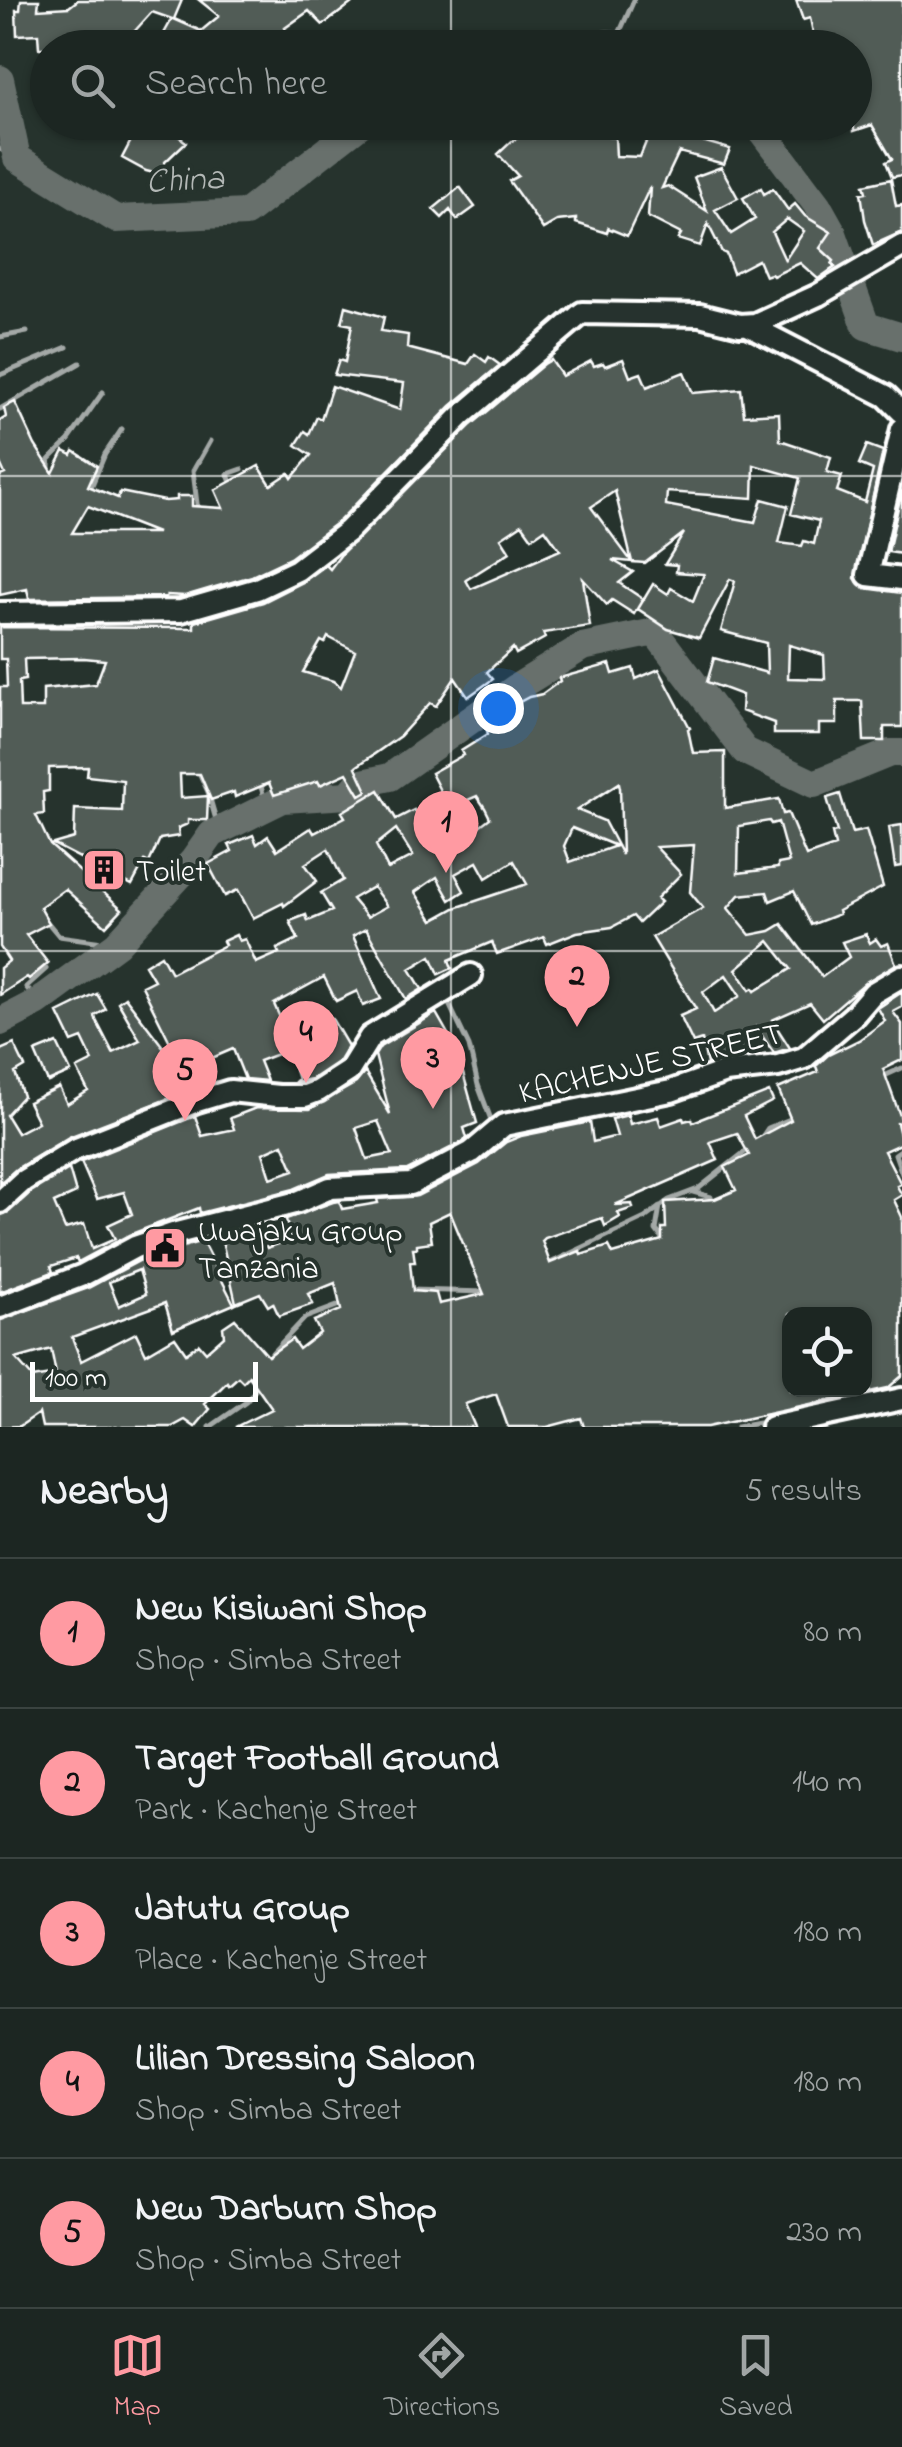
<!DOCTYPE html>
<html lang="en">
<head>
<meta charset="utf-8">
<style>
  :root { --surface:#1c2622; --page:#252e2a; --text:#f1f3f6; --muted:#a0a5a5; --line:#3a4340; --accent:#ff9aa2 }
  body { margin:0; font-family:"Indie Flower",sans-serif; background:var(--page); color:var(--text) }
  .controls { position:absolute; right:30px; bottom:30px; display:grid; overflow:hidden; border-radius:20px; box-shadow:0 2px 8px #0004 }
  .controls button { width:90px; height:90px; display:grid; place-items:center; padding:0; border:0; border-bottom:2px solid var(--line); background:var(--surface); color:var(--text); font:50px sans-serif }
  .scale { position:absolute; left:30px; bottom:25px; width:228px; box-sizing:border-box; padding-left:10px; border:5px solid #fff; border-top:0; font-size:28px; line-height:35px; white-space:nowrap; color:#fff; -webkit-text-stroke:8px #26332d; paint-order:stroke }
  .you { position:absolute; left:498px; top:708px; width:35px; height:35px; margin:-25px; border:8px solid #fff; border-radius:50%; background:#1a73e8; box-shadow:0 0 0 15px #1a73e833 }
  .badge { display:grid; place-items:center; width:65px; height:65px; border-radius:50%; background:var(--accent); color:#111; font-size:32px; font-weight:700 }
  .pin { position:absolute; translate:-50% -82px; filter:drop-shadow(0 2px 5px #0008) }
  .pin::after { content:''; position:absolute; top:52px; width:35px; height:30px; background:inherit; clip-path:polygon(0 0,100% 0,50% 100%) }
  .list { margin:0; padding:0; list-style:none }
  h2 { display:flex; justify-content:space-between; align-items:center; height:130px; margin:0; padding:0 40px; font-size:42px }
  h2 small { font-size:32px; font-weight:400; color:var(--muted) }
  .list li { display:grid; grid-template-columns:65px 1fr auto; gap:30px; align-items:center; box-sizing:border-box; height:150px; padding:0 40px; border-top:2px solid var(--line) }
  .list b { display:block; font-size:38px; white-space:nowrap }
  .list p { margin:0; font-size:32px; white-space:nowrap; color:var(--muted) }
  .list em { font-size:32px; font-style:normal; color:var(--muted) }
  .icon { flex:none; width:55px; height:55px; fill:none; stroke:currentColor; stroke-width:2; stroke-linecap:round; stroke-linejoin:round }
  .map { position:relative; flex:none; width:902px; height:1427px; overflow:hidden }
  .search { position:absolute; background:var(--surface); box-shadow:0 2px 8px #0004; left:30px; right:30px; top:30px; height:110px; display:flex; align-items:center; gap:25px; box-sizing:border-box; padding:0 35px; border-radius:55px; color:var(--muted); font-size:38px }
  .sheet { height:880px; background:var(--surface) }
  nav { display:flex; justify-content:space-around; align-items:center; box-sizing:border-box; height:140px; border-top:2px solid var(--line); background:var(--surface); font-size:28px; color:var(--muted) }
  nav a { display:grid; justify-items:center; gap:5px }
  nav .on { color:var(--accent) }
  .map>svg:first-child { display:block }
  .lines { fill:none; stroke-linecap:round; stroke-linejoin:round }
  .stream { stroke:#a4a9a7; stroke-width:5 }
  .river { stroke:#67706c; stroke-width:28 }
  .building { fill:#515c57; stroke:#fff; stroke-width:2.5; fill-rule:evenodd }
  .minor-casing { stroke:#fff; stroke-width:28 }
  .minor { stroke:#26332d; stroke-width:20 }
  .grid { fill:none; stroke:#fff; stroke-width:2.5; stroke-opacity:0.55 }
  .labels { text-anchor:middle; stroke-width:8; stroke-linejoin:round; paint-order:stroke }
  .poi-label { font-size:32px; fill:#fff; stroke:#26332d; text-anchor:start }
  .street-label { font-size:32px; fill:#fff; stroke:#26332d }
  .water-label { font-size:35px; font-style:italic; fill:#b3b8b6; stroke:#26332d }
</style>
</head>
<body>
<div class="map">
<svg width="902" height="1427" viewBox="0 0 902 1427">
  <rect width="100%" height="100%" fill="#26332d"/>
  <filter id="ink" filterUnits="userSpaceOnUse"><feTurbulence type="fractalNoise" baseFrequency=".01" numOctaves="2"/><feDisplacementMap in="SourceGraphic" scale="20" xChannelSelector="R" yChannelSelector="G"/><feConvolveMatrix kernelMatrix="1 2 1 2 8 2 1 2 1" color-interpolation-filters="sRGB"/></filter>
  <g filter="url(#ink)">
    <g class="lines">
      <path class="stream" d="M614 45 634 0
        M0 149 17 158
        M0 337 27 332
        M0 375 67 347
        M0 409 80 363
        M49 469V460L69 440 103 392
        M230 480 228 474 242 469
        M89 492 105 454 122 429
        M198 512 193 471 210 441
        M197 768 208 792 219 830
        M264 784 261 787 267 806
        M44 918 59 936 117 944
        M38 1002 26 987 46 969
        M449 1004 469 1046 478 1085 493 1125
        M882 1077 902 1068
        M760 1140 768 1128 795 1117
        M902 1149 895 1154 902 1174
        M693 1192 711 1197 713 1205
        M660 1206 656 1230 664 1241
        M546 1265 645 1218 669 1200 698 1189 751 1147
        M409 1290 487 1292
        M269 1360 272 1353 305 1318 345 1303
        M210 1427 246 1402 260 1384
        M737 1427 770 1421"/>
      <path class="river" d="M583 48 608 43 625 48
        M0 79 17 158 116 219 246 213 363 122
        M755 122 818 206 832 231 866 326 902 337
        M0 1022 38 1002 117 944 193 861 212 834 283 799 349 795 358 784 390 777 516 688 582 647 655 632 745 751 814 784 890 753H902"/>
    </g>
    <path class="building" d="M21 0H39L38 9 69 7 78 0H182L174 19 201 31 219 16 199 0H356L323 25 309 11 285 28 296 48H156L172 19 152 12 133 33 151 48H39L38 34 17 35 16 10H20Z
      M796 0H902V175L892 177 886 162 892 159 872 125 854 131V48H816L810 18 803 20Z
      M125 122H161L186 142 165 162 162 175 146 171 122 158 136 131Z
      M548 122H605L609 137H615L616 156 640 157 650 132 654 134 660 122H688L681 135 730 149 724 164 679 152 662 188 668 186 707 211 694 177 721 167 738 198 715 210 731 234 755 219 743 198 761 188 764 194 773 189 788 210 795 204 805 216 831 232 820 248 834 261 832 264 835 267 818 279 800 263 773 276 771 274 765 276 758 260 733 273 726 254 722 252 708 224 700 246 678 239 681 234 648 217 650 187 627 236 608 228 607 233 576 223V219L557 221 543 229 509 181 518 176 498 154 512 141ZM787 219 804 231 785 260 772 232Z
      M891 179 896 206 902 205V232L873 245 865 220 861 193 866 192 864 185Z
      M460 187 475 207 457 220 450 210 442 218 433 209Z
      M346 306 384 317 381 331 408 335 407 348 468 364 475 354 486 362 489 357 500 365 451 406 339 521 290 558 252 576 185 596 167 595 166 597 29 599 27 589 0 595V476L5 474 0 463V421L6 417 4 408 15 402 35 445 53 473 64 451 72 455 74 451 97 466 88 486 118 498 120 492 165 501 177 500V496H192V506L223 508 215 490 259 466 271 485 289 473 292 478 311 455 296 445 305 431 309 434 317 417 321 419 332 386 400 410 404 383 334 375 339 360 345 362 352 325 342 323ZM88 506 157 533H72Z
      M623 359 630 377 641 373 647 387 684 372 693 393 741 389 744 415 779 413 780 440 831 457 827 472 842 476 837 491 865 502 873 470 859 464 867 445 883 451 855 578 865 588 902 593V727H884V741H864L862 701H837V724H819V734H774V723L741 711 742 695 707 682 714 658 767 673 766 643 721 631 735 581 730 579 699 638 668 629 638 609 653 584 668 594 671 588 693 601 704 574 676 572 677 565 665 564 684 533 645 563 632 562 615 491 591 507 632 562 612 560 633 572 619 583 643 599 634 614 612 600 607 605 583 579 590 626 543 633 545 638 516 654 513 648 487 672 493 679 468 697 455 678 436 706 430 703 400 736 356 767 367 791 360 795 347 773 320 785 318 781 274 795 269 783 235 797 234 792 211 800 200 774H180L181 798 208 796 207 820H188V824L178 828 179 836 160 839 149 863 145 861 132 885 53 844 74 838 75 809 122 811 123 780 87 776 88 767 49 768V791L43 792 44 814 36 815 50 845 122 909 106 926 65 889 40 907 49 923 26 935 48 963 29 979 27 977 0 995V968L9 961 0 947V687H7L6 659H0V627L194 628V622L263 602 303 582 326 565 330 569 342 553 470 426 544 364 551 360 562 376 591 361 594 366 603 363 605 366ZM754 465 800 478 791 514 819 521 814 544 804 541 802 546 779 543 788 506 762 499 755 522 666 505 667 492 753 498ZM522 524 532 538 545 529 560 550 471 589 466 580 510 552 501 538ZM328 637 355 651 341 687 333 681 303 672 321 641 325 643ZM789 645 824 655 825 679 788 678ZM84 658 105 660 96 684 43 689V708H20L19 681 25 680 24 659Z
      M902 490V554L888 552Z
      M610 664 613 674 633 668 636 679 659 669 690 728 688 729 693 753 725 752V808L779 799 783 814 788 813 806 856 835 846 832 833 837 832 827 798 840 794 852 833 866 830 883 887 838 911 839 914 811 925 794 891 770 901 767 892 739 895 728 908 750 935 770 931 782 924 822 977 849 957 842 942 866 934 870 943 876 939 881 946 888 943 896 964 866 982 823 1019 810 1003 772 1020 790 1048 774 1053 757 1029 759 1054 707 1064 702 1040 693 1043 680 1016 696 1009 652 937 703 908 690 892 694 845 656 847 681 874 657 898 661 902 639 923 633 916 612 927 577 932 547 944 544 937 497 954 492 942 449 960 452 968 439 974 431 956 410 969 422 989 406 999 366 929 353 936 381 999 363 1006 357 991 336 1001 324 977 274 1004 288 1036 295 1034 296 1037 332 1019 348 1046 339 1061 312 1079 295 1082 298 1079 288 1050 259 1061 267 1081 245 1079 233 1049 198 1064 206 1084 69 1137 16 1169 0 1183V1050L14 1044 25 1067 15 1073 23 1096 6 1115 17 1133 38 1122 28 1102 59 1087 67 1104 88 1091 77 1069 93 1061 82 1038 72 1042 58 1013 97 994 106 1009 95 1016 96 1020 113 1053 140 1040 118 1002 125 997 167 1052 173 1048 142 986 154 980 145 965 161 955 171 973 225 945 223 941 236 935 239 941 245 939 256 963 279 953 277 949 298 939 290 921 306 915 308 921 332 911 321 893 343 880 328 849 305 864 317 881 284 906 283 903 253 918 238 890 225 896 208 864 232 851 229 845 253 835 257 844 268 836 277 850 311 828 314 833 345 817 342 812 379 790 396 819 414 810 418 817 422 818 444 805 466 836 490 818 485 808 477 796 449 808 431 773 463 755 461 751 488 734 484 721 529 697 542 694 560 681 559 678ZM619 783 620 788 622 855 604 821 577 810ZM769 821 771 824 778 822 789 862 778 864V868L738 873 739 826ZM572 828 616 846 570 862 564 846ZM396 829 413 856 388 869 376 845ZM514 861 527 884 455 908 433 920 415 892 437 877 450 900 464 891 455 874 477 862 486 878ZM373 887 387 906 367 917 352 899ZM769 941 791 969 755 991 753 988 750 990 736 969ZM726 975 740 996 714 1013 703 992Z
      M902 825V866L895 867 889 827Z
      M902 992V1007L893 1012 902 1024V1060L883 1069 902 1121 897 1123 902 1143 884 1151 901 1184 897 1186 902 1195 894 1200 902 1217V1376L888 1388 707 1427H584L581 1418 547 1427H508L496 1394 465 1404 475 1427H235L272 1409 249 1376 243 1382 238 1377 229 1385 227 1382 205 1404 210 1409 195 1427 185 1420 172 1427H42L39 1413 20 1426 0 1427V1320L88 1288 141 1260 202 1241 234 1304 173 1330 165 1303 72 1337 81 1361 136 1333 146 1354 175 1337 186 1353 199 1344 206 1352 224 1336 223 1327 235 1319 268 1356 292 1339 299 1349 320 1333 314 1321 341 1310 335 1283 308 1294 313 1304 279 1316 273 1303 268 1306 260 1293 236 1303 221 1236 246 1229 252 1251 266 1246 267 1248 290 1240 286 1219 333 1202 339 1201 342 1209 378 1203 377 1199 417 1196 479 1164 506 1142 521 1136 590 1122 593 1142 617 1136 612 1119 628 1115 630 1124 658 1117 661 1126 683 1118 684 1121 692 1119 693 1122 769 1092 773 1101 744 1116 755 1139 791 1120 778 1089 818 1072 816 1066 828 1055 859 1040 885 1021 878 1008ZM737 1133 749 1155 725 1167 736 1190 715 1199 665 1202 666 1228H662V1240L613 1254 609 1246 581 1255 580 1251 550 1263 542 1241 545 1238 602 1218 605 1226 620 1217 618 1213 633 1208 632 1204 615 1205 718 1160 710 1142ZM450 1212 484 1294 439 1304 436 1293 413 1291 410 1262H415L413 1248H417V1244L432 1242 429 1222ZM139 1270 146 1294 119 1306 109 1282ZM790 1314H864V1390H790ZM51 1349 56 1374 33 1378 16 1359Z
      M436 1013 456 1048 477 1123 464 1128 467 1138 464 1141 407 1170 329 1174 294 1189 200 1213 199 1208 129 1235 78 1262 76 1258 51 1266 53 1272 0 1292V1215L9 1212 31 1192 69 1169 76 1193 54 1203 65 1229 84 1224 92 1249 115 1239 108 1225 132 1214 124 1192 97 1199 81 1162 195 1116 202 1136 234 1129 230 1118 256 1108 310 1109 356 1083 365 1072 390 1114 375 1055 380 1047ZM378 1121 392 1154 367 1159 356 1128ZM283 1144 294 1170 271 1178 263 1153Z
      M57 1043 71 1072 48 1082 35 1052Z"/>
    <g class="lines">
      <g class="minor-casing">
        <path id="minor" d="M748 325 886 396 902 412
          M902 429 868 575 902 579
          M0 613 181 611 257 589 297 570 348 531 461 416 582 313 700 315 740 325 755 324 818 295 902 246
          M0 1202 23 1181 74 1150 197 1101 230 1091 278 1096H305L318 1091 349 1071 370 1037 471 975
          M0 1307 83 1275 135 1247 173 1234 298 1202 330 1188 411 1184 472 1152 504 1125 671 1091 725 1072 778 1066 804 1058 854 1015 873 993 902 976
          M772 1427 902 1399"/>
      </g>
      <use href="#minor" class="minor"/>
    </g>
  </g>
  <path class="grid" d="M451 0V48M451 122V1427M0 476H902M0 951H902"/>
  <defs>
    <g id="building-square" transform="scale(2.25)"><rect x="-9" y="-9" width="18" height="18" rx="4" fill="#ff9aa2" stroke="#26332d"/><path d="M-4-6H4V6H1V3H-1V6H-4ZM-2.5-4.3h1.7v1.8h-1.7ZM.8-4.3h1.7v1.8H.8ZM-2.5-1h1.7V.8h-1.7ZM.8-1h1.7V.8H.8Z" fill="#111"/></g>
    <g id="civic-square" transform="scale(2.25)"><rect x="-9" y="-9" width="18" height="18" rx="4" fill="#ff9aa2" stroke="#26332d"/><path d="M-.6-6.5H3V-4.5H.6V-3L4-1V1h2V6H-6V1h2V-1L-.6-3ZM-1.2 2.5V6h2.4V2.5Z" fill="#111"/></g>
  </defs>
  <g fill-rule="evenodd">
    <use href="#building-square" x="104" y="870"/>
    <use href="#civic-square" x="165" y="1248"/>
  </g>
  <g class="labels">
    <g class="poi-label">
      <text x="136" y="881">Toilet</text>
      <text x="198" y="1241">Uwajaku Group<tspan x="198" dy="37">Tanzania</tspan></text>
    </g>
    <g class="street-label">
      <text transform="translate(650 1062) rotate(-13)" y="11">KACHENJE STREET</text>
    </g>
    <g class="water-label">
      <text transform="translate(185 178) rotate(-3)" y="12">China</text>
    </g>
  </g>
</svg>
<div class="controls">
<button><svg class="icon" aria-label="locate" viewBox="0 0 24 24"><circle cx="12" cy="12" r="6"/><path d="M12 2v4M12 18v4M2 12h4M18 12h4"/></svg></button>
</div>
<div class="scale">100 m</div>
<div class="you"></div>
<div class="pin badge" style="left:446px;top:873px">1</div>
<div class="pin badge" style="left:577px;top:1027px">2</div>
<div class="pin badge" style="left:433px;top:1109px">3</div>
<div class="pin badge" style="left:306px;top:1083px">4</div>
<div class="pin badge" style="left:185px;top:1121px">5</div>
<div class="search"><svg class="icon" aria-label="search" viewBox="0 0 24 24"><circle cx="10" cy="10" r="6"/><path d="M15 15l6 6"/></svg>Search here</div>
</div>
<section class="sheet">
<h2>Nearby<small>5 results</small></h2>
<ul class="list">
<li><span class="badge">1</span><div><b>New Kisiwani Shop</b><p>Shop · Simba Street</p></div><em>80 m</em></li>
<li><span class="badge">2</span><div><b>Target Football Ground</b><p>Park · Kachenje Street</p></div><em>140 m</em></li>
<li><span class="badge">3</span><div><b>Jatutu Group</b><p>Place · Kachenje Street</p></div><em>180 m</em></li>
<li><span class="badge">4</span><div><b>Lilian Dressing Saloon</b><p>Shop · Simba Street</p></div><em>180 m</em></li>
<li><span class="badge">5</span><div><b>New Darburn Shop</b><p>Shop · Simba Street</p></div><em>230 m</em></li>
</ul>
</section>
<nav>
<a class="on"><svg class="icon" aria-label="map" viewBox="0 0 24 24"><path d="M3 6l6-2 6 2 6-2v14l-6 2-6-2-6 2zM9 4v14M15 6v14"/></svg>Map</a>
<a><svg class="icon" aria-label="directions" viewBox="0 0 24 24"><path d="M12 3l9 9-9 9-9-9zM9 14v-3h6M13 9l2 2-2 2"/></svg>Directions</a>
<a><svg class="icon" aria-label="saved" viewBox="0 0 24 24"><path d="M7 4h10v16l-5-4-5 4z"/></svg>Saved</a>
</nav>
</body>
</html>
